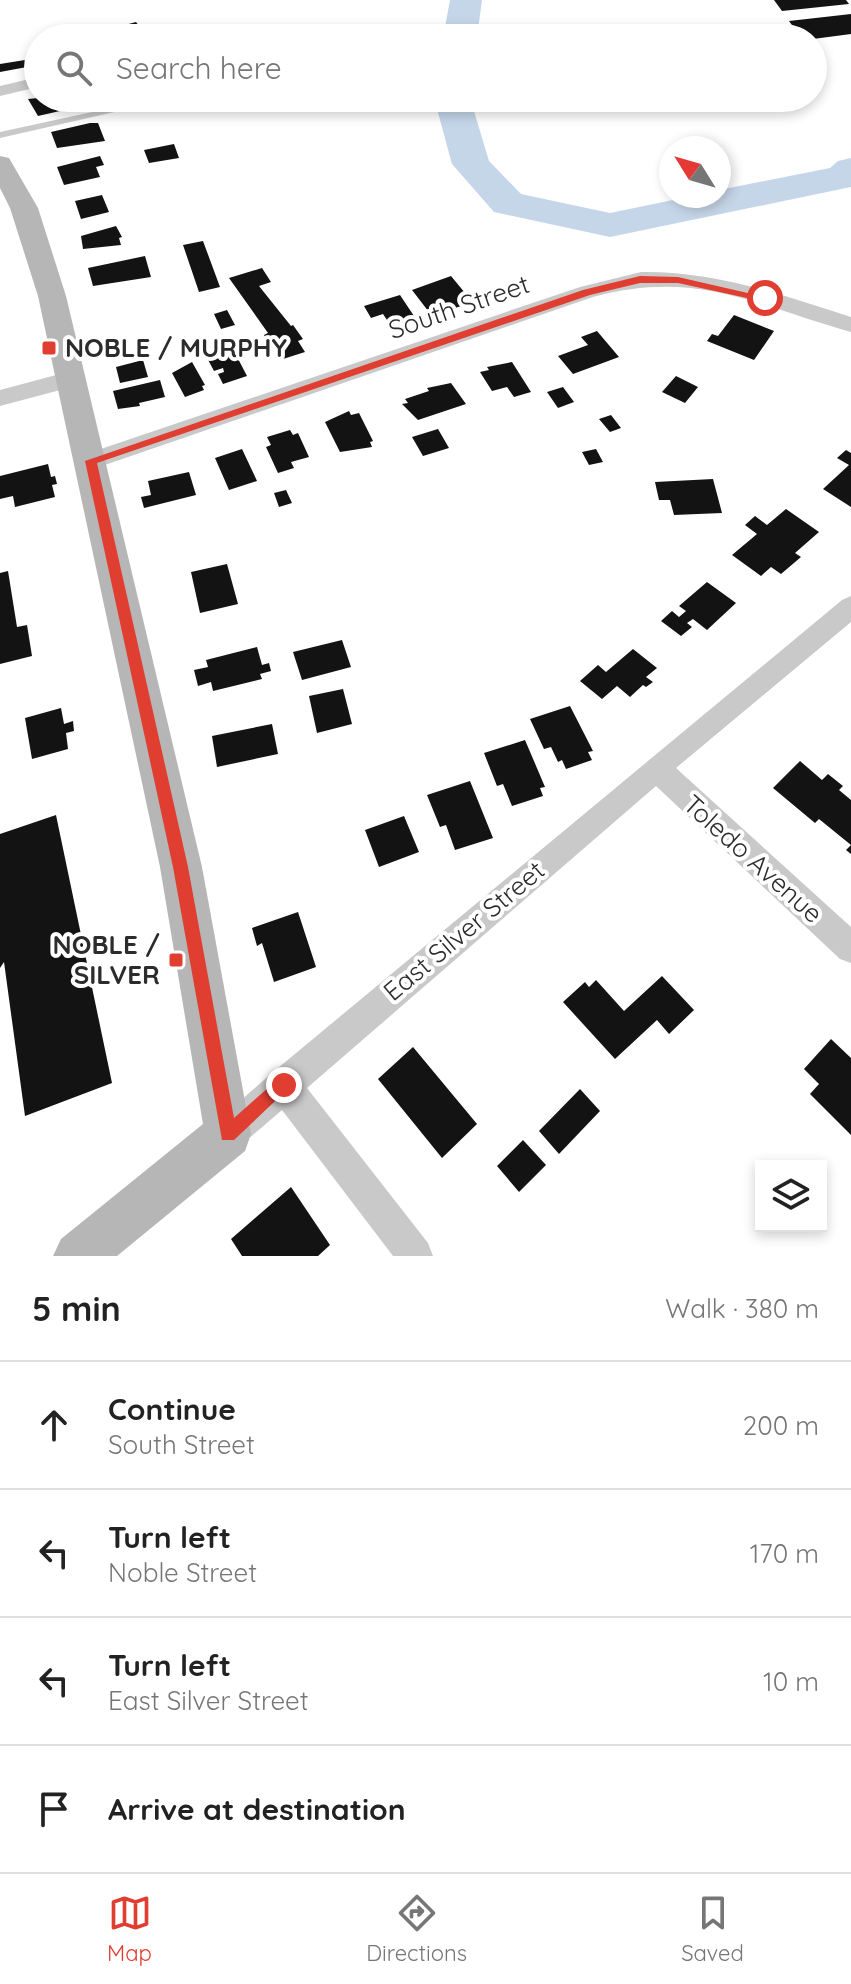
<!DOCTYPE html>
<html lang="en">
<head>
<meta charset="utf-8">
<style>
  :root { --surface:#fff; --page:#f6f6f6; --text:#222; --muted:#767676; --line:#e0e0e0; --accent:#e03e31 }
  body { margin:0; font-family:Quicksand,sans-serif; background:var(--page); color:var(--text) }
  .controls { position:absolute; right:24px; bottom:24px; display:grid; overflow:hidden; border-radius:0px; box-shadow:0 4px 12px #0003 }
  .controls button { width:72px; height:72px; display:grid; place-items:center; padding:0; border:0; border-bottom:2px solid var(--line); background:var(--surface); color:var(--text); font:40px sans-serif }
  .compass { position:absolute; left:659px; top:136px; width:72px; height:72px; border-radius:50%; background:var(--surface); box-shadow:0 4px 12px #0003; rotate:307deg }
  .stop { position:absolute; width:24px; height:24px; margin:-18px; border:6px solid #e03e31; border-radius:50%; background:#fff }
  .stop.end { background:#e03e31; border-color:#fff; box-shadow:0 2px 8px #0008 }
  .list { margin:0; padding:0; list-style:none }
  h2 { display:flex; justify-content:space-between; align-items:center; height:104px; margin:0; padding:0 32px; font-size:34px }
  h2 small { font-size:26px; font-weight:400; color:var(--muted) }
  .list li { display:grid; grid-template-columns:52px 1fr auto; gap:24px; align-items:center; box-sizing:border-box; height:128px; padding:0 32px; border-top:2px solid var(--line) }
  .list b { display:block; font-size:30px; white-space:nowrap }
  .list p { margin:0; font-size:26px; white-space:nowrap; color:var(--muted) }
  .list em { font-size:26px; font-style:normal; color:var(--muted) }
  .icon { flex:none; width:44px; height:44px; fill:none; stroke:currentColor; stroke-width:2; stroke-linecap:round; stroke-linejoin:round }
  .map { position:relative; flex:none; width:851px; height:1256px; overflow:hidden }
  .search { position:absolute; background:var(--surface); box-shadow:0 4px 12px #0003; left:24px; right:24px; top:24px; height:88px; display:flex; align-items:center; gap:20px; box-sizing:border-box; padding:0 28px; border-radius:44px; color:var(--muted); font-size:30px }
  .sheet { height:616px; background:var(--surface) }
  nav { display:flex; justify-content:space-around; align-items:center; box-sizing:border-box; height:112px; border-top:2px solid var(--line); background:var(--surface); font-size:22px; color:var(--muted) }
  nav a { display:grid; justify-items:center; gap:4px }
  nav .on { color:var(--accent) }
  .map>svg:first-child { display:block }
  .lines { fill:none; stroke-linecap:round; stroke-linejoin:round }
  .river { fill:#c6d6e9; fill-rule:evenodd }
  .building { fill:#131313 }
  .lane { fill:#c9c9c9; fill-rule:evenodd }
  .street { fill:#c9c9c9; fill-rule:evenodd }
  .secondary { fill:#b6b6b6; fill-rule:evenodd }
  .route { fill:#e03e31 }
  .poi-dot { fill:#e03e31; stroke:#fff; stroke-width:3 }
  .labels { text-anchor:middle; stroke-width:8; stroke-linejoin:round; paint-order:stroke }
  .street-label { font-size:26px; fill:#2c2c2c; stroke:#fff }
  .poi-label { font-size:26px; font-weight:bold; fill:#2c2c2c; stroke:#fff; text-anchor:start }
</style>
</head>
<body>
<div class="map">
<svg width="851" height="1256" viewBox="0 0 851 1256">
  <rect width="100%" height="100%" fill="#fff"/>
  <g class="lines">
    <path class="river" d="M450 0H482L477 38H443Z
      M434 98H470L489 161 521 194 610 213 692 196H719V190L830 168 838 161 851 158V187L610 237 494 212 452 164Z"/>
  </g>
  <path class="building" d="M774 0H846L849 4 782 11Z
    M851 14V34L813 39 801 38 789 21Z
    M136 22 142 30 112 38 88 35Z
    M25 60 27 67 0 72V64Z
    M38 98H82L86 105 38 116 28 99Z
    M90 123H98L105 141 57 148 51 132Z
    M174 144 179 158 149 163 144 150Z
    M100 156 104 165 96 167 100 177 64 185 57 167Z
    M102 195 109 212 81 219 75 201Z
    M116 226 122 237 119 238 121 245 83 249 81 236Z
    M203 241 220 287 199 292 183 245Z
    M145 256 151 277 93 286 88 268Z
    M262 268 271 282 259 286 291 326 293 325 303 339 298 341 305 352 283 359 275 347 272 348 264 335 268 333 229 278Z
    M451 276 470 299 464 301 467 304 432 316 412 290Z
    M400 295 414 316 389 323 383 314 371 318 364 306Z
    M227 310 235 325 221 329 214 314Z
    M734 315 774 331 754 360 707 341 712 334 718 336Z
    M597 331 619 357 573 374 558 356 588 345 581 337Z
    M234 351 247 376 223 384 218 374 224 372 223 368 214 371 206 356Z
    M143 360 148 377 120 383 116 367Z
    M192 362 205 385 202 386 204 390 185 397 172 373Z
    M512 362 531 392 514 397 507 387 492 391 480 372 489 370 487 367Z
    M676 376 698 387 685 403 662 392Z
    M160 380 165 397 139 403 140 406 118 409 113 391Z
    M451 383 466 404 418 420 402 404 408 403 405 399 429 391 427 388Z
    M563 387 574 402 558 408 547 392Z
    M349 411 351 415 359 413 373 441 370 442 372 447 340 452 325 422Z
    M611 415 621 428 610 432 599 419Z
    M438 429 449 448 423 456 412 437Z
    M290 430 293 435 298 433 309 457 291 462 294 468 278 473 266 447 271 445 267 437Z
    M242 449 257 481 229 490 215 458Z
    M596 449 603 462 589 465 582 452Z
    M846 450 851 453V507L823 489 849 465 837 458Z
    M48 464 51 477 55 476 57 484 52 485 55 497 15 507 13 496 0 499V476Z
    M189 472 196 495 144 508 141 497 151 495 148 481Z
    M713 479 722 513 674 515 670 500H659L655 482Z
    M286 490 292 503 279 507 274 493Z
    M786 509 819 532 795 553 801 557 781 574 771 567 761 576 732 555 757 534 745 525 755 516 767 525Z
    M227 564 238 604 200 613 191 572Z
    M8 571 17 627 27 625 32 656 0 664V573Z
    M707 582 736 603 707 630 693 619 687 623 692 627 681 636 661 621 672 611 679 617 686 611 679 606Z
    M342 640 351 667 302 680 293 652Z
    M257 647 262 665 269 663 271 671 260 674 262 679 213 691 211 682 198 686 194 670 208 667 206 660Z
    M633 649 657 668 646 677 653 682 646 687 643 685 630 697 617 686 602 699 580 681 598 665 606 672Z
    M343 689 352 724 317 733 309 696Z
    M570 706 593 751 588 752 592 760 566 769 562 760 558 762 551 747 544 749 530 719Z
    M61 708 64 724 73 721 74 731 66 733 68 749 32 759 25 718Z
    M272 724 278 754 217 767 212 736Z
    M525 740 545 787 540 788 543 796 512 806 503 784 497 786 484 753Z
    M800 761 822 780 828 774 843 786 839 790 851 800V854L846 850 851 845 819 819 815 823 773 788Z
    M470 781 493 838 455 850 446 825 440 827 427 795Z
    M56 815 112 1083 25 1116 4 962 0 968V834Z
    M404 816 419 852 379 867 365 830Z
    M298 912 316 967 274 982 262 943 257 946 252 928Z
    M662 976 694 1010 669 1034 657 1020 615 1059 563 1002 585 982 589 987 596 980 624 1011Z
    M831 1039 851 1058V1135L810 1094 819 1084 804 1069Z
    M413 1047 477 1124 442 1158 378 1079Z
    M580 1089 600 1111 559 1154 539 1131Z
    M523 1140 546 1165 519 1192 497 1166Z
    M291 1187 330 1245 318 1256H242L231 1239Z"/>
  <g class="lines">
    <path class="lane" d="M129 104 133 106 132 108 0 138V132Z"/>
    <path class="street" d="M38 77V87L0 96V86Z
      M641 272C715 271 782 295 851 317V332C754 305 697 269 593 297L99 467H83L79 461 83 455 580 287Z
      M71 371 82 379 79 385 0 406V390Z
      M851 596V622L676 768 851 927V963L840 959 656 786 307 1088 428 1243 433 1256H393L282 1110 240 1146 228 1151 216 1146 211 1134 216 1122 272 1073 842 600Z"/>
    <path class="secondary" d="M0 156 9 158 38 208 66 296 202 867 251 1134 245 1151 117 1256H53L61 1239 203 1124 160 867 38 296 10 208 0 188Z"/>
  </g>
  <path class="route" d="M640 276 678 277 770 298 765 302 678 283H640L590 295 97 463 188 867 234 1118 278 1079 284 1077 292 1085 234 1140H222L173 867 85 461 583 290Z"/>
  <g class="poi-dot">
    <rect x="41" y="340" width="16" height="16" rx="4"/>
    <rect x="168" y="952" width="16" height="16" rx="4"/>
  </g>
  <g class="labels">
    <g class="street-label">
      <text transform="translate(459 307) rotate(-19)" y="9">South Street</text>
      <text transform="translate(753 859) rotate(42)" y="9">Toledo Avenue</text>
      <text transform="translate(464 931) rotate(-40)" y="9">East Silver Street</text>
    </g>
    <g class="poi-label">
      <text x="65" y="357">NOBLE / MURPHY</text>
      <text x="160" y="954" text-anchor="end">NOBLE /<tspan x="160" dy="30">SILVER</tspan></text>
    </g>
  </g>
</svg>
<div class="controls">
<button><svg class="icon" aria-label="layers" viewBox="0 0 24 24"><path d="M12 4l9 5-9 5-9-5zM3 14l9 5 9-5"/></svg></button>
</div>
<svg class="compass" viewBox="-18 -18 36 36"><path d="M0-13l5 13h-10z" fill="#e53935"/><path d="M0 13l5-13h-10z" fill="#767676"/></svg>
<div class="stop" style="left:765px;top:298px"></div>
<div class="stop end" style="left:284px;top:1085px"></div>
<div class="search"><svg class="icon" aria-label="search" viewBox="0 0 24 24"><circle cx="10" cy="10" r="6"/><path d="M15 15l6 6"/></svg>Search here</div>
</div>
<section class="sheet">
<h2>5 min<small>Walk · 380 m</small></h2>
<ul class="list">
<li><svg class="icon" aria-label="ahead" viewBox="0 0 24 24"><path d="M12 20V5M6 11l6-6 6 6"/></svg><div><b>Continue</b><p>South Street</p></div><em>200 m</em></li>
<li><svg class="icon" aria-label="left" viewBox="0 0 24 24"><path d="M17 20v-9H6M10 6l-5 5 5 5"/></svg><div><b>Turn left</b><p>Noble Street</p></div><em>170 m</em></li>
<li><svg class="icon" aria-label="left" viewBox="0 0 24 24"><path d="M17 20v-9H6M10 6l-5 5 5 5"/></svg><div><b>Turn left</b><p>East Silver Street</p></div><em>10 m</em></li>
<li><svg class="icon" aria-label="arrive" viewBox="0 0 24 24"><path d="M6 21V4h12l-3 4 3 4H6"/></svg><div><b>Arrive at destination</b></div></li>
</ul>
</section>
<nav>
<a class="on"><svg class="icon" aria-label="map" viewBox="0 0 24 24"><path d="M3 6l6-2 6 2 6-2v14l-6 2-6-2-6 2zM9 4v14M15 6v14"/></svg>Map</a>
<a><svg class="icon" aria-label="directions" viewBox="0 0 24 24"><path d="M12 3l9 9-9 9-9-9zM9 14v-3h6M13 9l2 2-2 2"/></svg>Directions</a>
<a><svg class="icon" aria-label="saved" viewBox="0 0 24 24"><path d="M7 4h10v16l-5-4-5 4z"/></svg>Saved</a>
</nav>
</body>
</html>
